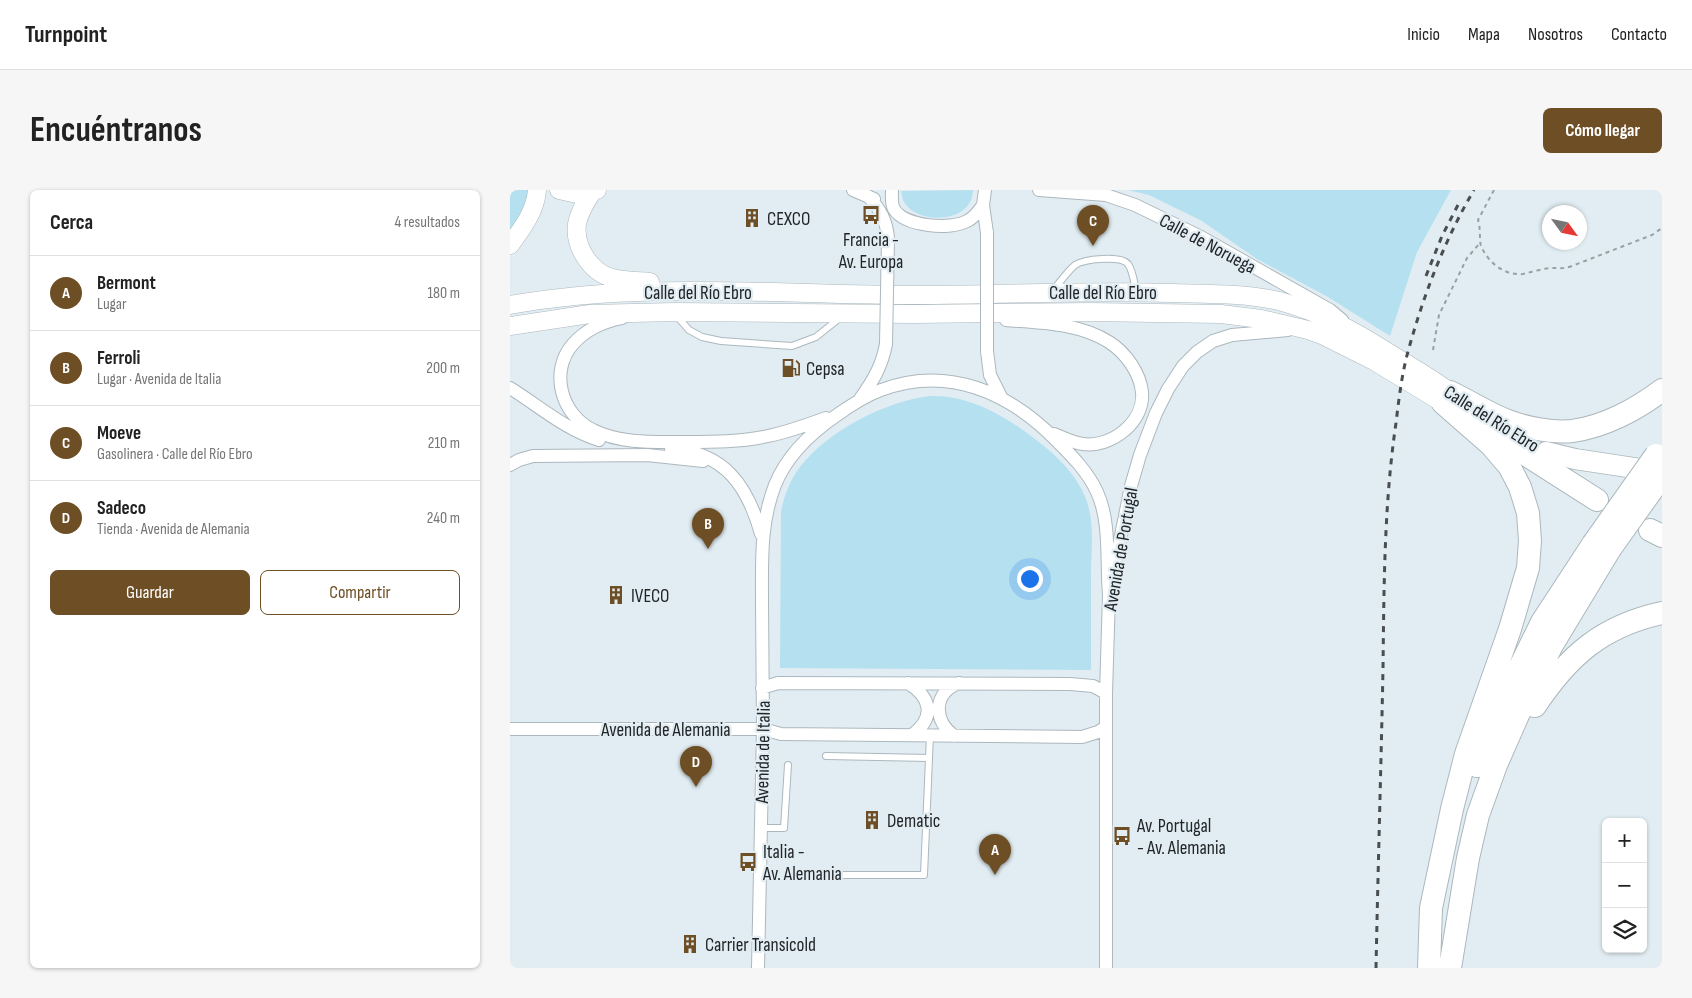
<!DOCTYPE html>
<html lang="es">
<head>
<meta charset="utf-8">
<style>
  :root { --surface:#fff; --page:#f6f6f6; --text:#222; --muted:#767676; --line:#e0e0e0; --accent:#6e4e24 }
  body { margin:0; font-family:"Sofia Sans Condensed",sans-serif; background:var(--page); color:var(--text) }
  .controls { position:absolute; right:15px; bottom:15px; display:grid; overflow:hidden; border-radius:8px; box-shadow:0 1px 4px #0004 }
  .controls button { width:45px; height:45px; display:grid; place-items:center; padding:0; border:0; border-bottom:1px solid var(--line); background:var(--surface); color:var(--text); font:25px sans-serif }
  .compass { position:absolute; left:1032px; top:15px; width:45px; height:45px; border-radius:50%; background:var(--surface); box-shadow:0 1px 4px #0004; rotate:123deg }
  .you { position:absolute; left:519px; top:388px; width:18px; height:18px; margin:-12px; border:4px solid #fff; border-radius:50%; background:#1a73e8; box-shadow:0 0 0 8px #1a73e833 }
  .badge { display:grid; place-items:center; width:32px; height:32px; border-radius:50%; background:var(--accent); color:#fff; font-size:16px; font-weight:700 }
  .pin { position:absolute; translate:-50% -41px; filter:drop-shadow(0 1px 2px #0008) }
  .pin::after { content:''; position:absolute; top:26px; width:18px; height:15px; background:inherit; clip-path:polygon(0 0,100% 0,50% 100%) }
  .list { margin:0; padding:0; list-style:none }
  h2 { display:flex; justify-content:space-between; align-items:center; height:65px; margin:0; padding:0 20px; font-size:21px }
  h2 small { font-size:16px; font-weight:400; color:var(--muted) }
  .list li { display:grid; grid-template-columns:32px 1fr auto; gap:15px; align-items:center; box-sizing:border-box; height:75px; padding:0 20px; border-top:1px solid var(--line) }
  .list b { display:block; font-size:19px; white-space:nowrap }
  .list p { margin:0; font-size:16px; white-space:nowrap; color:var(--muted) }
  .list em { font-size:16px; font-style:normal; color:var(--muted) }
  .actions { display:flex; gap:10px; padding:15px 20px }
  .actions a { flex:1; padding:11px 0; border:1px solid var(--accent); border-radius:8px; text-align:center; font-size:18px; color:var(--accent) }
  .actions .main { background:var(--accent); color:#fff }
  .icon { flex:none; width:28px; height:28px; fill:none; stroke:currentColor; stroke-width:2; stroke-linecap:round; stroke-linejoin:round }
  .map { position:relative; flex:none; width:1152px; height:778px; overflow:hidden; border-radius:8px }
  header { display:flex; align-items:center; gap:30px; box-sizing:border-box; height:70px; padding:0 25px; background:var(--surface); border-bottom:1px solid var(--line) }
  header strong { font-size:24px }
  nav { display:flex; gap:28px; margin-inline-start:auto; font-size:18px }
  .intro { display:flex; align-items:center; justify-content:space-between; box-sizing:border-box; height:120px; padding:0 30px }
  h1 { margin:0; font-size:35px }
  .button { padding:12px 22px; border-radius:8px; background:var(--accent); color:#fff; font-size:18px; font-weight:700 }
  main { display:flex; gap:30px; padding:0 30px }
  aside { flex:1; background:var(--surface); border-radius:8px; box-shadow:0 1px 4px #0004 }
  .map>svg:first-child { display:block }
  .green { fill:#b5e0f0 }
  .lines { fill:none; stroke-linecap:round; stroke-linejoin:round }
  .service-casing { stroke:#acb8bd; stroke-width:8 }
  .minor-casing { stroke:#acb8bd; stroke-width:14 }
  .secondary-casing { stroke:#acb8bd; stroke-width:19 }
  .trunk-casing { stroke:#acb8bd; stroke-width:22 }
  .motorway-casing { stroke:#acb8bd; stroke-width:24 }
  .path { stroke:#97a0a4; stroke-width:2; stroke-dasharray:4 4; stroke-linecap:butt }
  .service { stroke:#fff; stroke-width:6 }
  .minor { stroke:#fff; stroke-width:12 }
  .secondary { stroke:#fff; stroke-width:18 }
  .trunk { stroke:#fff; stroke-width:20 }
  .motorway { stroke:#fff; stroke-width:22 }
  .rail { stroke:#494e51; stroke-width:3; stroke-dasharray:6 6; stroke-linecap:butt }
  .minor-bridge-casing { stroke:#acb8bd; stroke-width:14; stroke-linecap:butt }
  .motorway-bridge-casing { stroke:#acb8bd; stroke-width:24; stroke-linecap:butt }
  .minor-bridge { stroke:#fff; stroke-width:12 }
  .motorway-bridge { stroke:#fff; stroke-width:22 }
  .labels { text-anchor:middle; stroke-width:4.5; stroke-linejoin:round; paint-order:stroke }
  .poi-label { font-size:19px; fill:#212527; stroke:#e1edf2; text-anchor:start }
  .street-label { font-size:19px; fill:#212527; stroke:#e1edf2 }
</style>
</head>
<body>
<header>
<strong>Turnpoint</strong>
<nav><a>Inicio</a><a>Mapa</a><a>Nosotros</a><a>Contacto</a></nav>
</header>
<div class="intro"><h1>Encuéntranos</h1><a class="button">Cómo llegar</a></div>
<main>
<aside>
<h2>Cerca<small>4 resultados</small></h2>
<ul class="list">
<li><span class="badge">A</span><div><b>Bermont</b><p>Lugar</p></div><em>180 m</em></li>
<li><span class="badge">B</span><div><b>Ferroli</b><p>Lugar · Avenida de Italia</p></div><em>200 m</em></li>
<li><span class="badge">C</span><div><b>Moeve</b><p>Gasolinera · Calle del Río Ebro</p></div><em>210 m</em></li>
<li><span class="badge">D</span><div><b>Sadeco</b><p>Tienda · Avenida de Alemania</p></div><em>240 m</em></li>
</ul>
<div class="actions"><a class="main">Guardar</a><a>Compartir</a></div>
</aside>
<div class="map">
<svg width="1152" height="778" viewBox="0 0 1152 778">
  <rect width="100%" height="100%" fill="#e1edf2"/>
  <path class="green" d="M0 0H20L18 12 0 41Z
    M463 0C463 34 407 35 394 12 392 9 392 4 391 1Z
    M618 0H941L907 62 880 146 818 107 747 69 692 31 639 5Z
    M419 206C453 205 482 219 510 238 534 255 560 275 573 302 586 328 581 357 581 385 581 416 581 448 581 480L270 478 271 322C274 306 280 290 290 277 318 241 374 212 419 206Z"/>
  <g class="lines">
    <g class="service-casing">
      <path id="service" d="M544 99C551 91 557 82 565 75 574 69 611 65 618 74 623 81 624 92 626 101
        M166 125 179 140 192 147 211 151 282 156 306 147 331 127
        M316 566 419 568
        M251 638H274L278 575
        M279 685H414L420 545"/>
    </g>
    <g class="minor-casing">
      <path id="minor" d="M343 0 364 9
        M382 0C382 6 381 14 384 19 395 37 441 40 457 31 464 28 469 21 473 15
        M475 0 473 15 477 43
        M529 0 596 5 625 15 691 47 820 120 832 130
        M358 6C370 19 377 31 378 49
        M112 128C94 131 75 140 63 154 39 181 51 225 83 240 111 254 144 252 176 252 203 252 231 252 258 246 278 242 297 235 316 228
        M496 130C532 133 568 133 599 152 616 163 630 183 632 202 635 232 601 258 573 254 563 253 554 248 544 244
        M477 161 480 185 491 207
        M0 198C29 216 56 240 89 250
        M350 209C363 191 372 176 376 154
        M161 259C215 262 238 297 251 344
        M0 275 9 270 23 266 137 265 193 271
        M398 493C422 508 425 528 402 545
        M252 498 268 493 560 494 583 496 596 503
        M0 539H253L271 544 572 547 588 542 596 537
        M444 546C423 530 423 503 449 493
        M248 778C250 698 252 618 253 538 253 496 252 455 252 413 252 372 250 333 265 295 277 265 302 242 327 225 341 215 355 206 371 200 438 175 499 202 547 251 562 266 578 282 587 302 601 332 596 372 599 405
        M596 778V503L599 405 621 296 630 265 646 223 658 199 673 176 687 162 703 151 722 145 778 140"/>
    </g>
    <g class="secondary-casing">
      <path id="secondary" d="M49 0 67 4 87 0
        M82 2C76 12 69 22 67 34 64 56 80 82 102 88 114 91 128 91 140 92
        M0 55C12 39 26 20 27 0
        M0 115C134 91 271 105 407 105 492 105 577 100 662 103 697 104 735 103 769 111 815 123 853 146 892 171 912 183 931 195 950 209
        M0 136 80 124 164 122 405 124 580 122 711 124 751 129 798 140 812 145 864 171 943 219"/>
    </g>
    <g class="trunk-casing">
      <path id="trunk" d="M1036 262 1065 269 1150 282"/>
    </g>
    <g class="motorway-casing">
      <path id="motorway" d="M940 202C959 211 979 224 998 231 1017 238 1042 243 1062 241 1094 237 1127 219 1152 200
        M977 240 1087 310
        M1140 340 1152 346
        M1025 516C1058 466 1092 436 1152 423
        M967 576 1000 497 1032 432 1083 354
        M919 778 921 718 942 619 956 564 1000 439 1018 378 1020 351 1018 323 1010 297 999 276 981 255 933 213
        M940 778 958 668 968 625 986 575 1008 525 1042 455 1100 359"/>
    </g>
    <path class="path" d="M984 0 968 30C971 39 969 50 971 56 978 72 994 86 1013 84 1022 82 1031 79 1040 78 1049 78 1053 79 1062 76L1142 45 1152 38
      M923 160 929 125 957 68 970 53"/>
    <use href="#service" class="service"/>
    <use href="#minor" class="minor"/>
    <use href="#secondary" class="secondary"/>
    <use href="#trunk" class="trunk"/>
    <use href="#motorway" class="motorway"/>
    <path class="rail" d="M916 86 932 46 950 11
      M866 778C868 678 871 579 873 479 874 397 874 314 886 233 889 208 892 182 899 158 914 104 935 49 964 0"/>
    <g class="minor-bridge-casing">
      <path id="minor-bridge" d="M376 154 378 49
        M477 161V43"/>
    </g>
    <g class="motorway-bridge-casing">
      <path id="motorway-bridge" d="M1083 354 1146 265
        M1100 359 1152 286"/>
    </g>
    <use href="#minor-bridge" class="minor-bridge"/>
    <use href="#motorway-bridge" class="motorway-bridge"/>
  </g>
  <defs>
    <g id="bus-bare" transform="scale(1.5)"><path d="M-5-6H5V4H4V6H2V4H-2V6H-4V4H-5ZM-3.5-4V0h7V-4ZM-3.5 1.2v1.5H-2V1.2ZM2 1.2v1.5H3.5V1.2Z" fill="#6e4e24" stroke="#e1edf2" stroke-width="2.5" paint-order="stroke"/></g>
    <g id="building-bare" transform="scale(1.5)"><path d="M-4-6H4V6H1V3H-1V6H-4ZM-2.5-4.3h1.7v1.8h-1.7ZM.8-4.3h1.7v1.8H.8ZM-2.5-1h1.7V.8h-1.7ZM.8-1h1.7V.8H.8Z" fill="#6e4e24" stroke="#e1edf2" stroke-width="2.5" paint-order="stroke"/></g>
    <g id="fuel-bare" transform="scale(1.5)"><path d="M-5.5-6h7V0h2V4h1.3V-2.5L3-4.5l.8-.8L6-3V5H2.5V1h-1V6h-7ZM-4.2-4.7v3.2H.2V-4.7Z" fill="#6e4e24" stroke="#e1edf2" stroke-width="2.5" paint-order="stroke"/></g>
  </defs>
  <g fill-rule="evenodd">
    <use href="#bus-bare" x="361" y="25"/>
    <use href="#building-bare" x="242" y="28"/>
    <use href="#fuel-bare" x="281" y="178"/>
    <use href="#building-bare" x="106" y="405"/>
    <use href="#building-bare" x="362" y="630"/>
    <use href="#bus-bare" x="612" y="646"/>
    <use href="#bus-bare" x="238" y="672"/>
    <use href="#building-bare" x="180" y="754"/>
  </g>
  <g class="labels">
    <g class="poi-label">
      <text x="257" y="35">CEXCO</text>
      <text x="361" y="56" text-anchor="middle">Francia -<tspan x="361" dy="22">Av. Europa</tspan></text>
      <text x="296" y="185">Cepsa</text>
      <text x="121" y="412">IVECO</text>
      <text x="377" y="637">Dematic</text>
      <text x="627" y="642">Av. Portugal<tspan x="627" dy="22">- Av. Alemania</tspan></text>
      <text x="253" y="668">Italia -<tspan x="253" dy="22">Av. Alemania</tspan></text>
      <text x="195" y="761">Carrier Transicold</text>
    </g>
    <g class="street-label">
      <text transform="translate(698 53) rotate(28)" y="7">Calle de Noruega</text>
      <text x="188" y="109">Calle del Río Ebro</text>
      <text x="593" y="109">Calle del Río Ebro</text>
      <text transform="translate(982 228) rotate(32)" y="7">Calle del Río Ebro</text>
      <text transform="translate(610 359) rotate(-80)" y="7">Avenida de Portugal</text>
      <text x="156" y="546">Avenida de Alemania</text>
      <text transform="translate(252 562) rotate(-89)" y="7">Avenida de Italia</text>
    </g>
  </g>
</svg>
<div class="controls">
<button>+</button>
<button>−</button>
<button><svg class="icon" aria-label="layers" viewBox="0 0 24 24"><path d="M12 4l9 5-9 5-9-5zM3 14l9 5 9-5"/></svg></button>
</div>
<svg class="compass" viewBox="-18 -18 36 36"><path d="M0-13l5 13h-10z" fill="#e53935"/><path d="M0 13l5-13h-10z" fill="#767676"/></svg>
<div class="you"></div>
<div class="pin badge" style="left:485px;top:685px">A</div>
<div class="pin badge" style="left:198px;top:359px">B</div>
<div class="pin badge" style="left:583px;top:56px">C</div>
<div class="pin badge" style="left:186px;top:597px">D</div>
</div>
</main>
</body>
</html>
